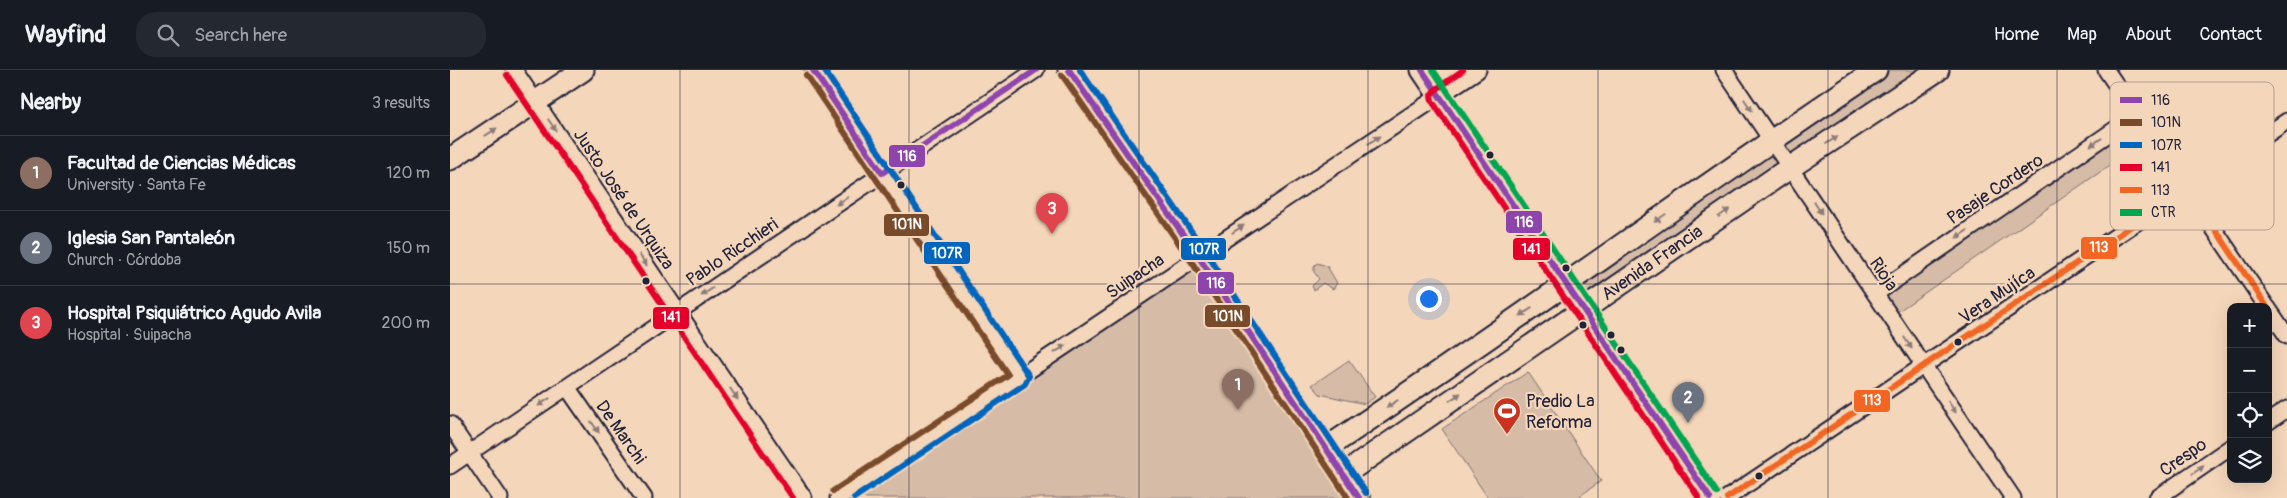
<!DOCTYPE html>
<html lang="en">
<head>
<meta charset="utf-8">
<style>
  :root { --surface:#171b24; --page:#242831; --text:#f1f3f6; --muted:#9ea1a6; --line:#363941; --accent:#c8321e }
  body { margin:0; font-family:Pangolin,sans-serif; background:var(--page); color:var(--text) }
  .controls { position:absolute; right:15px; bottom:15px; display:grid; overflow:hidden; border-radius:10px; box-shadow:0 5px 20px #0002 }
  .controls button { width:45px; height:45px; display:grid; place-items:center; padding:0; border:0; border-bottom:1px solid var(--line); background:var(--surface); color:var(--text); font:25px sans-serif }
  .you { position:absolute; left:978px; top:228px; width:18px; height:18px; margin:-12px; border:4px solid #fff; border-radius:50%; background:#1a73e8; box-shadow:0 0 0 8px #1a73e833 }
  .badge { display:grid; place-items:center; width:32px; height:32px; border-radius:50%; background:var(--accent); color:#fff; font-size:16px; font-weight:700 }
  .pin { position:absolute; translate:-50% -41px; filter:drop-shadow(0 1px 2px #0008) }
  .pin::after { content:''; position:absolute; top:26px; width:18px; height:15px; background:inherit; clip-path:polygon(0 0,100% 0,50% 100%) }
  .list { margin:0; padding:0; list-style:none }
  h2 { display:flex; justify-content:space-between; align-items:center; height:65px; margin:0; padding:0 20px; font-size:21px }
  h2 small { font-size:16px; font-weight:400; color:var(--muted) }
  .list li { display:grid; grid-template-columns:32px 1fr auto; gap:15px; align-items:center; box-sizing:border-box; height:75px; padding:0 20px; border-top:1px solid var(--line) }
  .list b { display:block; font-size:19px; white-space:nowrap }
  .list p { margin:0; font-size:16px; white-space:nowrap; color:var(--muted) }
  .list em { font-size:16px; font-style:normal; color:var(--muted) }
  .icon { flex:none; width:28px; height:28px; fill:none; stroke:currentColor; stroke-width:2; stroke-linecap:round; stroke-linejoin:round }
  .map { position:relative; flex:none; width:1837px; height:428px; overflow:hidden }
  header { display:flex; align-items:center; gap:30px; box-sizing:border-box; height:70px; padding:0 25px; background:var(--surface); border-bottom:1px solid var(--line) }
  header strong { font-size:24px }
  nav { display:flex; gap:28px; margin-inline-start:auto; font-size:18px }
  .search { width:350px; height:45px; background:var(--page); display:flex; align-items:center; gap:12px; box-sizing:border-box; padding:0 18px; border-radius:20px; color:var(--muted); font-size:19px }
  main { display:flex }
  aside { flex:1; background:var(--surface) }
  .map>svg:first-child { display:block }
  .green { fill:#d6bca7; stroke:#7c6f71 }
  .lines { fill:none; stroke-linecap:round; stroke-linejoin:round }
  .minor-casing { stroke:#22223b; stroke-width:19 }
  .secondary-casing { stroke:#22223b; stroke-width:25 }
  .minor { stroke:#f4d6ba; stroke-width:15 }
  .secondary { stroke:#f4d6ba; stroke-width:21 }
  .bus-1-casing { stroke:#f4d6ba; stroke-width:10 }
  .bus-2-casing { stroke:#f4d6ba; stroke-width:10 }
  .bus-3-casing { stroke:#f4d6ba; stroke-width:10 }
  .bus-4-casing { stroke:#f4d6ba; stroke-width:10 }
  .bus-5-casing { stroke:#f4d6ba; stroke-width:10 }
  .bus-6-casing { stroke:#f4d6ba; stroke-width:10 }
  .bus-1 { stroke:#8e44ad; stroke-width:6 }
  .bus-2 { stroke:#7a4b2a; stroke-width:6 }
  .bus-3 { stroke:#0065bd; stroke-width:6 }
  .bus-4 { stroke:#e4002b; stroke-width:6 }
  .bus-5 { stroke:#f26522; stroke-width:6 }
  .bus-6 { stroke:#00a651; stroke-width:6 }
  .oneway { fill:#8b7c7a }
  .grid { fill:none; stroke:#22223b; stroke-width:1; stroke-opacity:0.55 }
  .bus-dot { fill:#22223b; stroke:#f4d6ba; stroke-width:2 }
  .labels { text-anchor:middle; stroke-width:4.5; stroke-linejoin:round; paint-order:stroke }
  .street-label { font-size:18px; fill:#22223b; stroke:#f4d6ba }
  .poi-label { font-size:18px; fill:#22223b; stroke:#f4d6ba; text-anchor:start }
  .key { fill:#f4d6ba; stroke:#b5a094; stroke-width:1 }
  .key-label { font-size:14px; fill:#22223b }
  .line-badge { stroke:#f4d6ba; stroke-width:2 }
  .badge-label { font-size:14px; text-anchor:middle; font-weight:bold; fill:#fff }
</style>
</head>
<body>
<header>
<strong>Wayfind</strong>
<div class="search"><svg class="icon" aria-label="search" viewBox="0 0 24 24"><circle cx="10" cy="10" r="6"/><path d="M15 15l6 6"/></svg>Search here</div>
<nav><a>Home</a><a>Map</a><a>About</a><a>Contact</a></nav>
</header>
<main>
<aside>
<h2>Nearby<small>3 results</small></h2>
<ul class="list">
<li><span class="badge" style="background:#8d6e63">1</span><div><b>Facultad de Ciencias Médicas</b><p>University · Santa Fe</p></div><em>120 m</em></li>
<li><span class="badge" style="background:#6b7280">2</span><div><b>Iglesia San Pantaleón</b><p>Church · Córdoba</p></div><em>150 m</em></li>
<li><span class="badge" style="background:#e0444e">3</span><div><b>Hospital Psiquiátrico Agudo Avila</b><p>Hospital · Suipacha</p></div><em>200 m</em></li>
</ul>
</aside>
<div class="map">
<svg width="1837" height="428" viewBox="0 0 1837 428">
  <rect width="100%" height="100%" fill="#f4d6ba"/>
  <filter id="ink" filterUnits="userSpaceOnUse"><feTurbulence type="fractalNoise" baseFrequency=".02" numOctaves="2"/><feDisplacementMap in="SourceGraphic" scale="10" xChannelSelector="R" yChannelSelector="G"/><feConvolveMatrix kernelMatrix="1 2 1 2 8 2 1 2 1" color-interpolation-filters="sRGB"/></filter>
  <g filter="url(#ink)">
    <path class="green" d="M1426 0H1488L1133 240 1116 214Z
      M1683 53 1695 71 1447 242 1436 225Z
      M748 186 909 428H388Z
      M867 193 877 196 887 213 883 219 873 213 864 220 862 216 869 209 864 202V196Z
      M899 290 925 327 915 334 870 324 862 315Z
      M1078 302 1151 411 1127 428H1038L992 359Z"/>
    <g class="lines">
      <g class="minor-casing">
        <path id="minor" d="M64 0 354 428
          M363 0 570 307
          M1274 0 1563 428
          M1656 0 1817 237
          M1425 224 1686 45
          M1818 238 1837 266
          M117 317 194 428
          M1818 352 1837 339
          M0 354 50 428
          M0 396 586 0
          M388 428 1028 0
          M1277 428 1837 51
          M1707 428 1781 377"/>
      </g>
      <g class="secondary-casing">
        <g id="secondary">
          <path d="M619 0 748 186 909 428"/>
          <path d="M972 0 1260 428"/>
          <path d="M0 89 133 0"/>
          <path d="M875 379C1061 256 1241 123 1426 0"/>
          <path id="s1" d="M893 405 1341 97 1488 0"/>
        </g>
      </g>
      <use href="#minor" class="minor"/>
      <use href="#secondary" class="secondary"/>
      <g class="bus-1-casing">
        <path id="bus-1" d="M363 0 432 103 586 0
          M619 0 748 186 909 428
          M972 0 1260 428"/>
      </g>
      <g class="bus-2-casing">
        <path id="bus-2" d="M356 5 558 305 383 421
          M612 5 741 191 898 428"/>
      </g>
      <g class="bus-3-casing">
        <path id="bus-3" d="M374 0 579 306 575 314 404 428
          M630 0 755 181 916 423"/>
      </g>
      <g class="bus-4-casing">
        <path id="bus-4" d="M1013 0 984 21 981 25 982 31 1249 428
          M57 5 343 428"/>
      </g>
      <g class="bus-5-casing">
        <path id="bus-5" d="M1277 428 1738 118 1817 237"/>
      </g>
      <g class="bus-6-casing">
        <path id="bus-6" d="M983 0 1267 423"/>
      </g>
      <use href="#bus-1" class="bus-1"/>
      <use href="#bus-2" class="bus-2"/>
      <use href="#bus-3" class="bus-3"/>
      <use href="#bus-4" class="bus-4"/>
      <use href="#bus-5" class="bus-5"/>
      <use href="#bus-6" class="bus-6"/>
    </g>
    <defs><path id="oneway-solid" d="M-6-.8H1V-3.2L6.5 0L1 3.2V.8H-6Z" transform="scale(1.25)"/></defs>
    <g class="oneway">
      <use href="#oneway-solid" transform="translate(1298 35) rotate(56)"/>
      <use href="#oneway-solid" transform="translate(102 55) rotate(56)"/>
      <use href="#oneway-solid" transform="translate(41 62) rotate(-34)"/>
      <use href="#oneway-solid" transform="translate(924 70) rotate(-33)"/>
      <use href="#oneway-solid" transform="translate(1382 70) rotate(-33)"/>
      <use href="#oneway-solid" transform="translate(1646 72) rotate(146)"/>
      <use href="#oneway-solid" transform="translate(392 131) rotate(146)"/>
      <use href="#oneway-solid" transform="translate(1368 138) rotate(57)"/>
      <use href="#oneway-solid" transform="translate(1274 143) rotate(-35)"/>
      <use href="#oneway-solid" transform="translate(1210 148) rotate(145)"/>
      <use href="#oneway-solid" transform="translate(788 159) rotate(-33)"/>
      <use href="#oneway-solid" transform="translate(1512 164) rotate(146)"/>
      <use href="#oneway-solid" transform="translate(193 190) rotate(56)"/>
      <use href="#oneway-solid" transform="translate(257 222) rotate(146)"/>
      <use href="#oneway-solid" transform="translate(1076 242) rotate(146)"/>
      <use href="#oneway-solid" transform="translate(1458 273) rotate(56)"/>
      <use href="#oneway-solid" transform="translate(610 279) rotate(-34)"/>
      <use href="#oneway-solid" transform="translate(284 324) rotate(56)"/>
      <use href="#oneway-solid" transform="translate(1005 327) rotate(-34)"/>
      <use href="#oneway-solid" transform="translate(94 332) rotate(146)"/>
      <use href="#oneway-solid" transform="translate(942 334) rotate(146)"/>
      <use href="#oneway-solid" transform="translate(1502 337) rotate(56)"/>
      <use href="#oneway-solid" transform="translate(145 357) rotate(55)"/>
      <use href="#oneway-solid" transform="translate(1748 400) rotate(-35)"/>
    </g>
  </g>
  <path class="grid" d="M230 0V428M459 0V428M689 0V428M918 0V428M1148 0V428M1378 0V428M1607 0V428M0 214H1837"/>
  <defs>
    <g id="stadium-pin" transform="scale(1.4375)"><path d="M0 17L-7.5 6A9.5 9.5 0 1 1 7.5 6Z" fill="#c8321e" stroke="#f4d6ba"/><path d="M0-5a6.5 5 0 1 0 0 10a6.5 5 0 1 0 0-10ZM-3.5-1.8h7v3.6h-7Z" fill="#fff"/></g>
  </defs>
  <g fill-rule="evenodd">
    <use href="#stadium-pin" x="1057" y="341"/>
  </g>
  <g class="bus-dot">
    <circle cx="1040" cy="85" r="4.5"/>
    <circle cx="451" cy="115" r="4.5"/>
    <circle cx="1116" cy="198" r="4.5"/>
    <circle cx="196" cy="211" r="4.5"/>
    <circle cx="1133" cy="255" r="4.5"/>
    <circle cx="1161" cy="265" r="4.5"/>
    <circle cx="1508" cy="272" r="4.5"/>
    <circle cx="1171" cy="280" r="4.5"/>
    <circle cx="1309" cy="406" r="4.5"/>
  </g>
  <g class="labels">
    <g class="street-label">
      <text transform="translate(1545 119) rotate(-34)" y="6">Pasaje Cordero</text>
      <text transform="translate(174 129) rotate(56)" y="6">Justo José de Urquiza</text>
      <text transform="translate(282 182) rotate(-34)" y="6">Pablo Ricchieri</text>
      <text dy="6" stroke="none"><textPath href="#s1" startOffset="375">Avenida Francia</textPath></text>
      <text transform="translate(1434 204) rotate(56)" y="6">Rioja</text>
      <text transform="translate(685 206) rotate(-34)" y="6">Suipacha</text>
      <text transform="translate(1547 225) rotate(-34)" y="6">Vera Mujíca</text>
      <text transform="translate(171 362) rotate(55)" y="6">De Marchi</text>
      <text transform="translate(1733 387) rotate(-35)" y="6">Crespo</text>
    </g>
    <g class="poi-label">
      <text x="1076" y="337">Predio La<tspan x="1076" dy="21">Reforma</tspan></text>
    </g>
  </g>
  <rect x="1660" y="12" width="164" height="148" rx="8" class="key"/>
  <rect x="1670" y="27" width="22" height="6" fill="#8e44ad"/>
  <rect x="1670" y="49" width="22" height="7" fill="#7a4b2a"/>
  <rect x="1670" y="72" width="22" height="6" fill="#0065bd"/>
  <rect x="1670" y="94" width="22" height="7" fill="#e4002b"/>
  <rect x="1670" y="117" width="22" height="6" fill="#f26522"/>
  <rect x="1670" y="139" width="22" height="7" fill="#00a651"/>
  <g class="key-label">
    <text x="1701" y="35">116</text>
    <text x="1701" y="57">101N</text>
    <text x="1701" y="80">107R</text>
    <text x="1701" y="102">141</text>
    <text x="1701" y="125">113</text>
    <text x="1701" y="147">CTR</text>
  </g>
  <g class="line-badge">
    <rect x="438" y="74" width="38" height="24" rx="5" fill="#8e44ad"/>
    <rect x="1055" y="140" width="38" height="24" rx="5" fill="#8e44ad"/>
    <rect x="433" y="143" width="47" height="24" rx="5" fill="#7a4b2a"/>
    <rect x="1630" y="166" width="38" height="24" rx="5" fill="#f26522"/>
    <rect x="1062" y="167" width="39" height="24" rx="5" fill="#e4002b"/>
    <rect x="730" y="167" width="47" height="24" rx="5" fill="#0065bd"/>
    <rect x="473" y="171" width="48" height="24" rx="5" fill="#0065bd"/>
    <rect x="747" y="201" width="38" height="24" rx="5" fill="#8e44ad"/>
    <rect x="754" y="234" width="47" height="24" rx="5" fill="#7a4b2a"/>
    <rect x="202" y="236" width="38" height="24" rx="5" fill="#e4002b"/>
    <rect x="1403" y="319" width="38" height="24" rx="5" fill="#f26522"/>
  </g>
  <g class="badge-label">
    <text x="457" y="91">116</text>
    <text x="1074" y="157">116</text>
    <text x="457" y="159">101N</text>
    <text x="1649" y="182">113</text>
    <text x="1081" y="184">141</text>
    <text x="754" y="184">107R</text>
    <text x="497" y="188">107R</text>
    <text x="766" y="218">116</text>
    <text x="778" y="251">101N</text>
    <text x="221" y="252">141</text>
    <text x="1422" y="335">113</text>
  </g>
</svg>
<div class="controls">
<button>+</button>
<button>−</button>
<button><svg class="icon" aria-label="locate" viewBox="0 0 24 24"><circle cx="12" cy="12" r="6"/><path d="M12 2v4M12 18v4M2 12h4M18 12h4"/></svg></button>
<button><svg class="icon" aria-label="layers" viewBox="0 0 24 24"><path d="M12 4l9 5-9 5-9-5zM3 14l9 5 9-5"/></svg></button>
</div>
<div class="you"></div>
<div class="pin badge" style="left:788px;top:340px;background:#8d6e63">1</div>
<div class="pin badge" style="left:1238px;top:353px;background:#6b7280">2</div>
<div class="pin badge" style="left:602px;top:164px;background:#e0444e">3</div>
</div>
</main>
</body>
</html>
